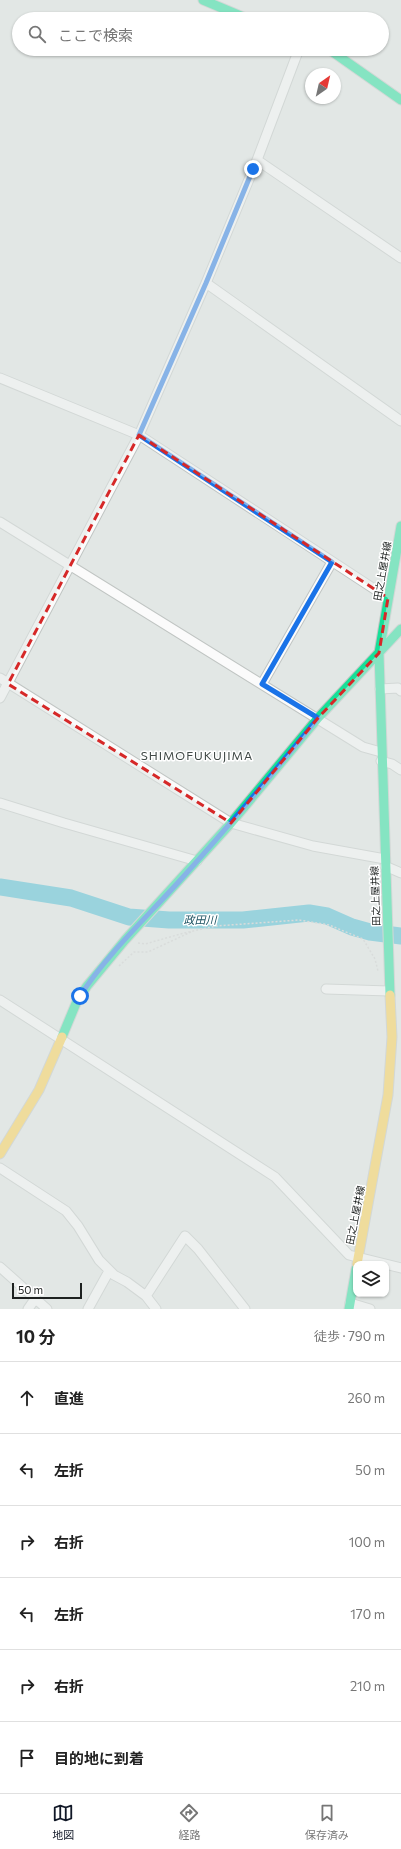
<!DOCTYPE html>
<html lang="ja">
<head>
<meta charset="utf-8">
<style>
  :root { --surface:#fff; --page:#f6f6f6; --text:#222; --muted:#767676; --line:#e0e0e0; --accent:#111827 }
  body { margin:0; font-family:Commissioner,"Noto Sans JP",sans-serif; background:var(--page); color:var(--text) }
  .controls { position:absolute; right:12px; bottom:12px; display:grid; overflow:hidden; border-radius:8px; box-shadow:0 1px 3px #0004 }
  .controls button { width:36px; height:36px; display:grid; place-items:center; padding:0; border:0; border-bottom:1px solid var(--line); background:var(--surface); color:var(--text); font:20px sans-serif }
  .compass { position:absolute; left:305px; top:68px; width:36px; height:36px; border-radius:50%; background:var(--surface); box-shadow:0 1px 3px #0004; rotate:34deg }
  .scale { position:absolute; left:12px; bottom:10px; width:70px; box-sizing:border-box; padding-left:4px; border:2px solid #1d2120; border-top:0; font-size:11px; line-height:14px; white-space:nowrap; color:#1d2120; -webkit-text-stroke:3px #fff; paint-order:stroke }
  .stop { position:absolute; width:12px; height:12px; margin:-9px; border:3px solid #1a73e8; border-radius:50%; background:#fff }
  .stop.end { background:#1a73e8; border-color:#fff; box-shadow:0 1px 4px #0008 }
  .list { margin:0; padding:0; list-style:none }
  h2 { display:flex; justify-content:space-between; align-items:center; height:52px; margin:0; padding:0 16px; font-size:17px }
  h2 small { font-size:13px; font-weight:400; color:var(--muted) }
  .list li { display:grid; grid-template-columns:26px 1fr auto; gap:12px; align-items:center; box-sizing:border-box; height:72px; padding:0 16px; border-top:1px solid var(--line) }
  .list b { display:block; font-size:15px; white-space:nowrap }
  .list em { font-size:13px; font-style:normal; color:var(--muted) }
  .icon { flex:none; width:22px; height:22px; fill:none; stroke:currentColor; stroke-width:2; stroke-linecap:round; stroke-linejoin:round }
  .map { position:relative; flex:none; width:401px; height:1309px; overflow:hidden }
  .search { position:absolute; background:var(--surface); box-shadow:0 1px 3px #0004; left:12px; right:12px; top:12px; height:44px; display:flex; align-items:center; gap:10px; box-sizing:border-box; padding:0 14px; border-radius:22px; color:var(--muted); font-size:15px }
  .sheet { height:484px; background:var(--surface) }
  nav { display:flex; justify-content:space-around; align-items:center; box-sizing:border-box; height:56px; border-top:1px solid var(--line); background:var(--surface); font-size:11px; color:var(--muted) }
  nav a { display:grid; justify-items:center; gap:2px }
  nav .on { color:var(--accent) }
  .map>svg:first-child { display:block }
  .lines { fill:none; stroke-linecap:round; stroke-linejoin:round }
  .river { stroke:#44bad3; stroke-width:17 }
  .street-casing { stroke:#c0c5c3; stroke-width:11 }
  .fast-casing { stroke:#c0c5c3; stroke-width:11 }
  .slow-casing { stroke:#c0c5c3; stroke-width:11 }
  .path { stroke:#cecece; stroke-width:1.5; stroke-dasharray:2 2; stroke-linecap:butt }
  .street { stroke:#fbfbfb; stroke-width:9 }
  .fast { stroke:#16e098; stroke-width:9 }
  .slow { stroke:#ffcf43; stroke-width:9 }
  .route { stroke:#1a73e8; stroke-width:5 }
  .marked { fill:none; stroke:#d62828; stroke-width:3; stroke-dasharray:8 5; stroke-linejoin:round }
  .labels { text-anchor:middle; stroke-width:3; stroke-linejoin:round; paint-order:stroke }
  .street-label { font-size:10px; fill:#1d2120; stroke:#fff }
  .water-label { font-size:11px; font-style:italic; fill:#1c5261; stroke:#fff }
  .quarter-label { font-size:12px; letter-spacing:1px; fill:#414a47; stroke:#fff }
</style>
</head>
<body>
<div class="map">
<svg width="401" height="1309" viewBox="0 0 401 1309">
  <rect width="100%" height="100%" fill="#e2e7e5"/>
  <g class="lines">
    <path class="river" d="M0 887 71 898 129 917 169 920H243L309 913 327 916 352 927 370 932 401 936"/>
    <g class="street-casing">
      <path id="street" d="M257 160 401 258
        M206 283 401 421
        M0 378 139 435 388 598
        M0 522 363 747 381 752
        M0 678 231 823 313 846 385 859
        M262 684 332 562
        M380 689 398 688 401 691
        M0 698 139 435 206 283 257 160 299 49
        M381 761 392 764 401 770
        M0 803 64 823 197 861
        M385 866 401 873
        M326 989 389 991
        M0 1000 275 1177 349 1255 401 1268
        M0 1168 66 1211 78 1226 99 1260 114 1275 127 1282 146 1296 156 1309
        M0 1267 47 1309
        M146 1296 185 1236 198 1249 245 1309
        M350 1303 370 1309
        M28 1309 35 1299
        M88 1309 109 1271"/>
    </g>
    <g class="fast-casing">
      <path id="fast" d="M203 0 248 19
        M326 49 330 50 401 100
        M390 995 379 653 401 526
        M62 1037 77 1001 87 986 125 940 231 823 318 718 401 629
        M349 1309 356 1269"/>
    </g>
    <g class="slow-casing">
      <path id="slow" d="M0 1154 39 1090 62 1037
        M357 1264 388 1095 392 1037 390 995"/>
    </g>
    <path class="path" d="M138 943 145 944 184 933 216 926 299 920 329 925 363 939 375 959 378 971
      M119 966 134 952H148L191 932"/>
    <use href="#street" class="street"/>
    <use href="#fast" class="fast"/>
    <use href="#slow" class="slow"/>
  </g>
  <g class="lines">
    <path class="route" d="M80 996C106 955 150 914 183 877 230 825 274 772 318 718L262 684 332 562 139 435 206 283 253 169"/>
  </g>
  <path d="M0 0H401V1309H0ZM139 435 388 598 379 653 318 718 231 823 8 684Z" fill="#e2e7e5" fill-opacity=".55" fill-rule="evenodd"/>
  <path class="marked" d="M139 435 388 598 379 653 318 718 231 823 8 684Z"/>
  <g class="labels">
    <g class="street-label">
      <text transform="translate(382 571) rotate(-80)" y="4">田之上屋井線</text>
      <text transform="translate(375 896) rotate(-92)" y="4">田之上屋井線</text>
      <text transform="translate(355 1215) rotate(-79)" y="4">田之上屋井線</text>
    </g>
    <g class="water-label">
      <text x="200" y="924">政田川</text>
    </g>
    <g class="quarter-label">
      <text x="197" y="760">SHIMOFUKUJIMA</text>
    </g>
  </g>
</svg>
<div class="controls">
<button><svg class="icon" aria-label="layers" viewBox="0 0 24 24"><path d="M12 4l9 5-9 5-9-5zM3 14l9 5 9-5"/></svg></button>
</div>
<svg class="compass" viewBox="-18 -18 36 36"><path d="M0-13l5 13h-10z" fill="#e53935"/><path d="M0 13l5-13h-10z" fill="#767676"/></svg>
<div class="scale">50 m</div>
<div class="stop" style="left:80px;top:996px"></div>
<div class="stop end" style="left:253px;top:169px"></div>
<div class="search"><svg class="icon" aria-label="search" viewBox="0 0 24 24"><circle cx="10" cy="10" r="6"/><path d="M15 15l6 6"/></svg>ここで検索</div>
</div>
<section class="sheet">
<h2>10 分<small>徒歩 · 790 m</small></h2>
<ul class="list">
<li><svg class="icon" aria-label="ahead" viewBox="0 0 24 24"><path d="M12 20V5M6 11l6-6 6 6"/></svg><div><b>直進</b></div><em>260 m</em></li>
<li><svg class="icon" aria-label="left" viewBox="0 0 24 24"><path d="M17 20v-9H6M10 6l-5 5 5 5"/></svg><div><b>左折</b></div><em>50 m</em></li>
<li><svg class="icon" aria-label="right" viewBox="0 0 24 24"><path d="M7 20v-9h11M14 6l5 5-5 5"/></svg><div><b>右折</b></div><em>100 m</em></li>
<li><svg class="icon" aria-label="left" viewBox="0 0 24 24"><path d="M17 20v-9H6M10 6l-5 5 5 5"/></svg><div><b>左折</b></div><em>170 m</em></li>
<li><svg class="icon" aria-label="right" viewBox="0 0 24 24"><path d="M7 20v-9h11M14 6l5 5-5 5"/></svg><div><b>右折</b></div><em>210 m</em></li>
<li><svg class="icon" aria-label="arrive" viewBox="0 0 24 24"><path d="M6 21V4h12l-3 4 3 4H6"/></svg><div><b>目的地に到着</b></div></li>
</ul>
</section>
<nav>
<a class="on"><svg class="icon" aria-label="map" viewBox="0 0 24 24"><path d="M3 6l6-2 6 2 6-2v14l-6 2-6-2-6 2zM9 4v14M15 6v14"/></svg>地図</a>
<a><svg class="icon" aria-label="directions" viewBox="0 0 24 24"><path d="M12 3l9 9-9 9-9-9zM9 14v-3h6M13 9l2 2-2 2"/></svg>経路</a>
<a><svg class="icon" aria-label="saved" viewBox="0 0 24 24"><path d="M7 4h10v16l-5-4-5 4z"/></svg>保存済み</a>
</nav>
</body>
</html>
